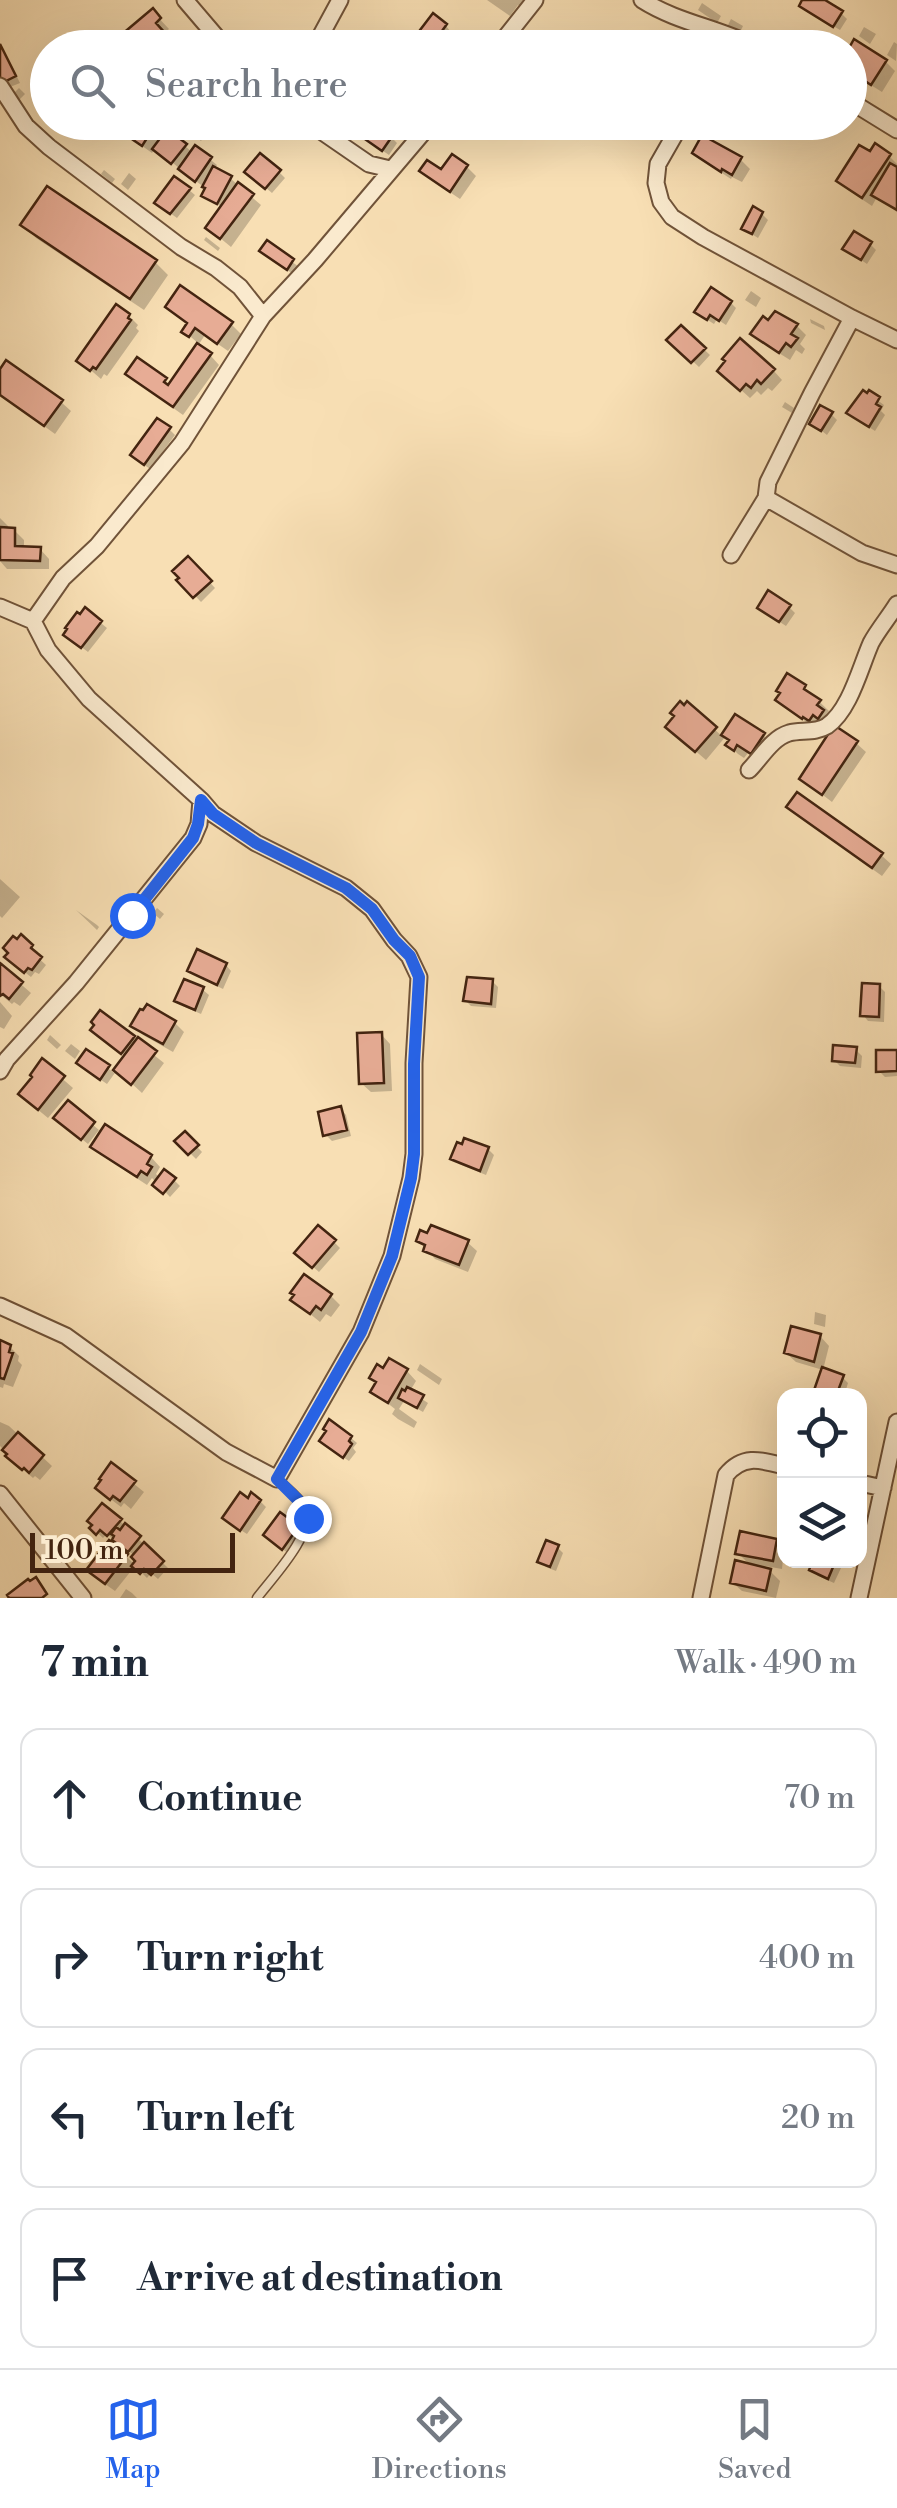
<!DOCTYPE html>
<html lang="en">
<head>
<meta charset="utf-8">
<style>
  :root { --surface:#fff; --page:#f2f2f3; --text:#1f2937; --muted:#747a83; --line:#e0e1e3; --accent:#2563eb }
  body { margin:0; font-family:"Libre Bodoni",serif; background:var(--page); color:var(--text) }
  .controls { position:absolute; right:30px; bottom:30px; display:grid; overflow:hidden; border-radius:20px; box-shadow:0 10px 40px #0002 }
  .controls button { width:90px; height:90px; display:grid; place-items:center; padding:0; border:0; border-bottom:2px solid var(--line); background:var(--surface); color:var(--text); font:50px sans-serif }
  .scale { position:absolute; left:30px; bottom:25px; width:205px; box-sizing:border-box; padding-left:10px; border:5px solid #432410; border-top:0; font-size:28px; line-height:35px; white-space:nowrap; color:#432410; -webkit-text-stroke:8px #faeace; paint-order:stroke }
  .stop { position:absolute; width:30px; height:30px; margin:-22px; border:8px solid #2563eb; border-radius:50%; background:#fff }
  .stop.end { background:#2563eb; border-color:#fff; box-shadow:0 2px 10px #0008 }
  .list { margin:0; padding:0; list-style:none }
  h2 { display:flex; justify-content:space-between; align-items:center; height:130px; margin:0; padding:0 40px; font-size:42px }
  h2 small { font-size:32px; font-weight:400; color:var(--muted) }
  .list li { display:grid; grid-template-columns:65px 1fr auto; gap:30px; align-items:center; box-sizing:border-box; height:140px; margin:0 20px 20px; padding:0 20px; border:2px solid var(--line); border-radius:20px }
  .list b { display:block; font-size:38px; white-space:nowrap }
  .list em { font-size:32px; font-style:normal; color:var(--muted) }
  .icon { flex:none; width:55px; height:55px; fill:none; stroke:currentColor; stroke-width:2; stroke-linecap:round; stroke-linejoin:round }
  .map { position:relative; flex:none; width:897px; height:1598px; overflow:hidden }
  .search { position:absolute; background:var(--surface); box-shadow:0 10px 40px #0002; left:30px; right:30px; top:30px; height:110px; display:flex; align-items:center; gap:25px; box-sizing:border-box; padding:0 35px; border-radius:55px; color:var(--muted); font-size:38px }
  .sheet { height:770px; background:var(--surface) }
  nav { display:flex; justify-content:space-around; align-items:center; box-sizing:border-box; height:140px; border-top:2px solid var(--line); background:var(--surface); font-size:28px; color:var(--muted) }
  nav a { display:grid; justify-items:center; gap:5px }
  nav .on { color:var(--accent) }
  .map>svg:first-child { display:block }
  .shadow { fill:#0003 }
  .building { fill:#e7ac95; stroke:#432410; stroke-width:2.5 }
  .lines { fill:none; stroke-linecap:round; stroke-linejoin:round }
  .service-casing { stroke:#705339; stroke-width:11 }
  .minor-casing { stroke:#705339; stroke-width:19 }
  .service { stroke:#faeace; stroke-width:8 }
  .minor { stroke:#faeace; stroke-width:15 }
  .route { stroke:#2563eb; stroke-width:12 }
</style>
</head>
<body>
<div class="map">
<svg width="897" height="1598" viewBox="0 0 897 1598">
  <rect width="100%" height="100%" fill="#f8dfb4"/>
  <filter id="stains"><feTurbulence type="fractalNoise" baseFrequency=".002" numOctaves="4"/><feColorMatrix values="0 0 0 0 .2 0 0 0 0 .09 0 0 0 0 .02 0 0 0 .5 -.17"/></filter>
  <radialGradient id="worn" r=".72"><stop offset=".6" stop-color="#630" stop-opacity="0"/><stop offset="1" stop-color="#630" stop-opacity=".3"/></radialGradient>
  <path class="shadow" d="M487 0H528L522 8 518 5 510 16Z
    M805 0H820L841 13 847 19 840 30 808 11Z
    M702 3 721 16 717 23 698 10Z
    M153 12 169 29 164 33 173 44 169 48H123Z
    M731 19 743 26 739 34 727 27Z
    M446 26 451 32 440 48 426 39Z
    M864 27 876 34 870 44 859 36Z
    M666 39 682 48H661Z
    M373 40 384 48H368Z
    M894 42 897 44 896 61 887 55Z
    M0 43 20 83 10 87 0 73Z
    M850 51 886 62 895 71 882 92 850 72Z
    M48 68V92L38 80Z
    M19 88 25 94 19 100 13 94Z
    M109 122 155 126 165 136 185 146 193 153 196 148 217 165 214 169 230 178 261 205 231 247 208 228 223 208 204 195 207 189 187 175 158 150 155 148 152 153Z
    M177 122H206L211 127 201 141Z
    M741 122H770L768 126 772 130 767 139 748 130Z
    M358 134 391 137 397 143 389 155Z
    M695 152 740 159 750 169 742 182 732 177 731 179 705 162Z
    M870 155 889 156 897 164V212L877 197 872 206 848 190 839 181Z
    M467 167 476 176 460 199 432 180 422 171 442 172Z
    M104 170 115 179 112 183 101 174Z
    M279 172 285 178 272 193 253 177Z
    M129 173 136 179 128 190 121 184Z
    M189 190 195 195 177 218 163 208Z
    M762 214 768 220 758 238 744 229Z
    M24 225 155 262 168 275 144 310 36 238Z
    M206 237 220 248 218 251 204 240Z
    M268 244 299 267 293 274 268 257Z
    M870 244 876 250 867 264 845 249Z
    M751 291 761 298 756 307 745 300Z
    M731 303 736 308 726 325 717 319 714 324 703 317Z
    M168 307 231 324 241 334 228 351 205 335 199 344 184 331 189 324Z
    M129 316 138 325 136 328 139 331 107 376 104 374 101 379 79 360Z
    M810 319 824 326 825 330 811 323Z
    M797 326 806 335 800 344 805 349 802 354 796 350 790 360 763 343 754 333Z
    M681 328 710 355 699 367 670 340Z
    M210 355 219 365 183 415 138 383 165 380 170 385Z
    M7 364 61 402 71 411 55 434 0 394V373Z
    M773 370 782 380 772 391 768 388 761 395 757 391 750 398 730 380Z
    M869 394 884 405 881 411 885 415 875 431 855 418Z
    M785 402 794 408 792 413 782 407Z
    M831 414 837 420 827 435 812 423Z
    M169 429 175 435 150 469 139 461Z
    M0 518 8 526V530H14L24 540V549H40L49 559V569H7L0 561Z
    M188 559 215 588 201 602 180 580Z
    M789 607 795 613 786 626 766 613Z
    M86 611 107 628 88 652 72 640Z
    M804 687 829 711 826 715 832 721 812 726 788 709Z
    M687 705 723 737 736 718 763 735 773 745 761 762 748 753 744 758 738 754 729 745 731 741 726 736 706 760 678 736 684 709Z
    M856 743 866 752 832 802 802 779Z
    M799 816 881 855 891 864 882 876Z
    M0 879 20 897 2 918 0 916Z
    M157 908 164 914 160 919 153 913Z
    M76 910 97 925 99 927 97 930Z
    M21 938 38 952 35 955 46 965 39 974 35 972 31 977 13 963 17 943Z
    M226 965 231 971 223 989 196 976 190 970Z
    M0 966 31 993 20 1006 14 1002 12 1004 0 994Z
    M492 981 498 987 496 1008 471 1006 466 1001Z
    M185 982 203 990 209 995 201 1014 183 1006 177 1001Z
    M879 986 885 992 884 1022 868 1021 863 1015Z
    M0 1002 12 1016 4 1029 0 1027Z
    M101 1013 164 1063 142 1093 117 1070 107 1084 85 1069 87 1052 114 1073 126 1057 103 1039Z
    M175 1023 184 1032 173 1052 143 1035 134 1025Z
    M381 1034 390 1044 392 1091 371 1092 361 1083Z
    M50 1035 61 1045 57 1049 47 1040Z
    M71 1044 80 1051 75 1059 65 1051Z
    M856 1050 862 1056 861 1068 840 1066 834 1060Z
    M897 1052V1076L885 1077 879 1071Z
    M43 1062 73 1088 48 1118 31 1104Z
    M68 1104 99 1130 88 1144 62 1123Z
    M341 1109 346 1115 351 1136 332 1141 326 1135Z
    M105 1128 151 1157 160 1167 156 1174 160 1178 174 1180 180 1186 170 1197 152 1178 147 1185 103 1156 93 1146Z
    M185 1134 202 1152 196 1159 178 1141Z
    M488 1149 494 1155 486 1175 459 1164 453 1159Z
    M419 1241 467 1242 477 1251 468 1272 435 1259Z
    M334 1242 340 1248 319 1272 304 1259Z
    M331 1296 340 1305 331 1317 326 1314 320 1322 293 1300Z
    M815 1312 826 1315 825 1327 814 1324Z
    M820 1336 829 1346 823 1370 796 1362 786 1353Z
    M0 1346 10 1347 19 1356 18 1361 22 1365 13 1387 4 1384 3 1388 0 1387Z
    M390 1361 407 1371 416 1381 410 1391 428 1403 423 1412 404 1401 399 1409 417 1422 414 1428 398 1419 392 1414 395 1409 373 1392Z
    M420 1364 442 1379 439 1385 417 1370Z
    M842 1377 848 1383 844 1396H815Z
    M0 1422 9 1426 52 1466 40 1480 35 1476 33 1478 18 1465 0 1446Z
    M351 1438 357 1443 353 1448 356 1452 349 1461 328 1447Z
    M112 1466 144 1492 131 1509 124 1503 121 1507 108 1497Z
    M248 1501H260L266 1507 247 1534 231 1524Z
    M280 1515 304 1534 289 1554 272 1541Z
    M120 1521 168 1568 158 1579 151 1573 147 1578 135 1566 115 1591 98 1579 126 1556 135 1565V1556L107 1534 103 1538 92 1528Z
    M776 1541 784 1549 782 1569 765 1566 780 1581 776 1598 742 1591 732 1582 752 1567 738 1553Z
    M557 1547 563 1553 556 1571 546 1567 540 1561Z
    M790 1560H807L805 1566Z
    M831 1560 841 1568 834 1583 818 1576 812 1570Z
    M126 1589 132 1593 137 1598H120Z"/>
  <path class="building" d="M802 0H825L843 11 833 27 799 6Z
    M153 8 161 18 156 23 165 33 148 48H120L114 41Z
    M433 13 447 24 432 45 417 34Z
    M854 39 887 60 871 85 850 71 849 48Z
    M0 44 16 76 2 83 0 78Z
    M107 122H154L156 124 142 146Z
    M353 122H374L393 135 382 151 349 128Z
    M167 129 187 144 171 164 152 149Z
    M702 135 742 157 732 175 722 169 721 172 692 153Z
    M875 143 891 154 862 198 836 181 859 145 870 151Z
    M195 145 212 157 195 182 178 169Z
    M260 153 281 170 265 189 244 172Z
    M452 154 468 165 450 192 419 171 427 160 441 169Z
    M890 163 897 167V210L871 195Z
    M213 166 232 176 217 204 201 196 205 188 202 187Z
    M174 176 191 188 170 214 154 203Z
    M238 182 254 194 220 239 205 228Z
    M47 186 157 260 130 299 20 225Z
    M753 206 763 212 752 234 741 229Z
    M854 231 872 242 861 260 842 249Z
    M267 240 294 259 287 270 259 251Z
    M180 285 233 322 217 344 195 328 189 337 181 332 187 323 165 307Z
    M711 287 732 301 719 321 710 315 707 320 694 312Z
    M116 304 130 314 128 318 131 320 96 369 93 367 90 371 76 361Z
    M775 311 798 324 791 334 798 338 791 347 786 343 779 353 750 334 763 316 768 320Z
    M681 325 706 348 691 363 666 340Z
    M740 338 775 369 761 384 757 380 751 388 746 384 740 391 717 371 725 361 722 359Z
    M197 343 212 353 173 407 125 374 137 357 167 378 164 382 168 385Z
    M6 360 63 400 44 426 0 395V369Z
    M863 390 867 393 869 390 880 397 876 404 881 407 869 427 846 413Z
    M820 405 833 412 821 431 809 424Z
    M157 418 171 427 144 465 130 455Z
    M0 527 15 528V546L41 547 40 561 0 560Z
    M188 556 212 581 193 598 176 580 179 578 172 571Z
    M768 590 791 605 779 622 757 608Z
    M85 607 102 621 81 648 63 635 67 629 65 628 77 612 80 614Z
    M787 673 806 685 804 689 821 700 817 705 824 710 818 719 813 715 809 721 803 717 802 719 775 700 780 693 776 691Z
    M680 701 684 705 687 701 717 727 695 752 665 727 674 716 670 713Z
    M735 714 765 733 751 754 737 745 734 751 725 745 729 740 721 735Z
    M834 725 858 741 822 795 799 779Z
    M797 792 883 853 872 868 786 807Z
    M21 934 33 945 31 948 42 957 32 970 28 968 24 973 4 957 8 953 3 948 13 936 17 939Z
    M197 949 227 963 217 985 187 971Z
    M0 963 23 982 9 999 3 994 0 996Z
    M467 977 493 979 491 1004 463 1001Z
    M184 979 204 987 195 1010 174 1001Z
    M862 983 880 984 879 1017 860 1016Z
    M147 1004 176 1021 163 1044 130 1026 140 1009 143 1010Z
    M100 1010 135 1036 121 1054 90 1030 94 1025 91 1022Z
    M382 1032 384 1083 359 1084 357 1033Z
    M138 1037 157 1051 131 1085 113 1070Z
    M833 1045 857 1047 855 1063 832 1061Z
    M86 1049 110 1065 100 1080 76 1063Z
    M876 1050H897V1071L876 1072Z
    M42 1058 65 1076 38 1110 18 1094 32 1077 30 1075Z
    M68 1100 95 1122 81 1140 53 1118Z
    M341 1106 347 1130 323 1136 318 1112Z
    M105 1124 152 1155 147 1164 152 1167 147 1175 141 1171 137 1177 90 1147Z
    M185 1131 199 1145 188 1155 174 1141Z
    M464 1138 489 1147 480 1171 450 1159 457 1142 462 1144Z
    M164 1169 176 1178 163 1194 152 1185Z
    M318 1225 336 1240 312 1268 294 1253Z
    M431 1225 469 1240 459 1265 423 1251 425 1245 416 1241 420 1230 427 1233Z
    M304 1274 332 1294 321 1310 316 1306 310 1314 290 1300 294 1295 290 1293Z
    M791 1326 821 1334 814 1362 784 1353Z
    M0 1340 11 1345 9 1352 13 1353 4 1379 0 1378Z
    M389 1358 408 1369 388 1403 370 1392 376 1382 369 1378 377 1364 383 1368Z
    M822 1367 844 1375 836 1396H812Z
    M407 1387 424 1395 417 1408 398 1398 402 1389 405 1391Z
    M329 1419 352 1436 349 1441 352 1444 343 1458 319 1441 326 1431 323 1429Z
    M18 1432 44 1455 29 1473 24 1468 22 1470 5 1456 7 1454 2 1450Z
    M111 1462 136 1481 120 1501 113 1496 110 1500 95 1488 101 1480 99 1479Z
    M240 1492 248 1498 251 1492 261 1500 240 1531 222 1518Z
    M102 1503 122 1519 107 1536 100 1530 96 1535 89 1528 92 1525 87 1521Z
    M280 1512 299 1526 282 1550 263 1535Z
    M125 1523 141 1536 128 1552 112 1540 114 1536 111 1534 116 1527 120 1530Z
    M740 1531 777 1539 773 1561 735 1554Z
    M109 1540 128 1554 105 1584 86 1570Z
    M546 1540 559 1545 550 1567 537 1562Z
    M144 1542 164 1561 151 1575 144 1569 140 1574 131 1566 135 1561 131 1557Z
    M735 1560 771 1569 766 1591 730 1583Z
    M813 1560H836L828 1579 809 1570Z
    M36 1577 47 1594 42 1598H9L7 1595 28 1579 30 1581Z"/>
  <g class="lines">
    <g class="service-casing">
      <path id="service" d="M257 1598C271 1579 316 1533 305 1508 299 1497 285 1487 277 1479"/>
    </g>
    <g class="minor-casing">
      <path id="minor" d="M185 0 226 48
        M642 0C678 23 720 28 758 48
        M314 48 340 0
        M497 48 535 0
        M0 86 26 126 49 147 181 247 216 268 240 287 263 316 182 443 97 546 63 578 33 621 48 650 89 699 201 800 199 824 193 838 76 983 7 1059 0 1071
        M850 101 897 130
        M308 122 369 164 390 169
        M682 122 658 164 656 183 661 202 672 217 703 237 852 318 897 340
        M263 316 315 260 432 122
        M766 498 862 553 897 565
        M731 555 766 498 768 482 812 393 852 318
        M0 607 33 621
        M749 770C761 758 772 738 789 733 801 730 816 733 827 726 850 710 860 668 871 643 878 630 889 617 897 604
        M0 1306 66 1336 226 1452 277 1479 361 1332 392 1256 411 1178 414 1154V1063L419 977 409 956 394 940 372 909 346 888 256 843 213 814 201 800
        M860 1483 883 1488
        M0 1494 83 1598
        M701 1598 726 1475C743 1454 761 1460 784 1466
        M859 1598 897 1422"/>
    </g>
    <use href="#service" class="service"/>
    <use href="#minor" class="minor"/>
  </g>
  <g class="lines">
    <path class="route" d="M132 915 193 838 198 824 201 800 213 814 256 843 346 888 372 909 394 940 410 956 419 977 414 1064V1154L411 1178 392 1256 361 1332 277 1479 304 1506 308 1518"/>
  </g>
  <rect width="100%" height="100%" filter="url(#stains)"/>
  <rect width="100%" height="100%" fill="url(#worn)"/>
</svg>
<div class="controls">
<button><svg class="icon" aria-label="locate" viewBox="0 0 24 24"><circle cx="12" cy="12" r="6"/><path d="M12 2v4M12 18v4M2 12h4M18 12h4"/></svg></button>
<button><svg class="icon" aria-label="layers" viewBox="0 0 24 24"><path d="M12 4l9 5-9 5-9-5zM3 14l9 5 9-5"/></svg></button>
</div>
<div class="scale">100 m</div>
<div class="stop" style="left:132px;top:915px"></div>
<div class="stop end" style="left:308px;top:1518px"></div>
<div class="search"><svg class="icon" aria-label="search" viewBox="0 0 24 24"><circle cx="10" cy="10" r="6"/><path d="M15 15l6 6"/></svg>Search here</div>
</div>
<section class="sheet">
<h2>7 min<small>Walk · 490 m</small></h2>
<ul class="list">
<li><svg class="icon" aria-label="ahead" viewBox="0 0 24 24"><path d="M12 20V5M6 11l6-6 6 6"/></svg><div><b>Continue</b></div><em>70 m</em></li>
<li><svg class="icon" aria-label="right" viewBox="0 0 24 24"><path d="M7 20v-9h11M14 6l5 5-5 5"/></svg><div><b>Turn right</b></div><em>400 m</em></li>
<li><svg class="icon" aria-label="left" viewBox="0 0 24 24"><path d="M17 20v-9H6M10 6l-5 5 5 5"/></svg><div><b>Turn left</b></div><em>20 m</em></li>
<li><svg class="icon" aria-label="arrive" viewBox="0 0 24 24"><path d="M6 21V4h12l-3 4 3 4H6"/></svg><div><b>Arrive at destination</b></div></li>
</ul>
</section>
<nav>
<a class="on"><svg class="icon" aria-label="map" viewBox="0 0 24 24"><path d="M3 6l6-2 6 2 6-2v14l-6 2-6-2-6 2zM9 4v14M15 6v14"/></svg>Map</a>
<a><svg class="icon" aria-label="directions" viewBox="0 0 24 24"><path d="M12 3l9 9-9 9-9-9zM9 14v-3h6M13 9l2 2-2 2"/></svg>Directions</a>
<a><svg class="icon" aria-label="saved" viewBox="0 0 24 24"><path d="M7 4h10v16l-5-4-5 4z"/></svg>Saved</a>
</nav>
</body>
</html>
